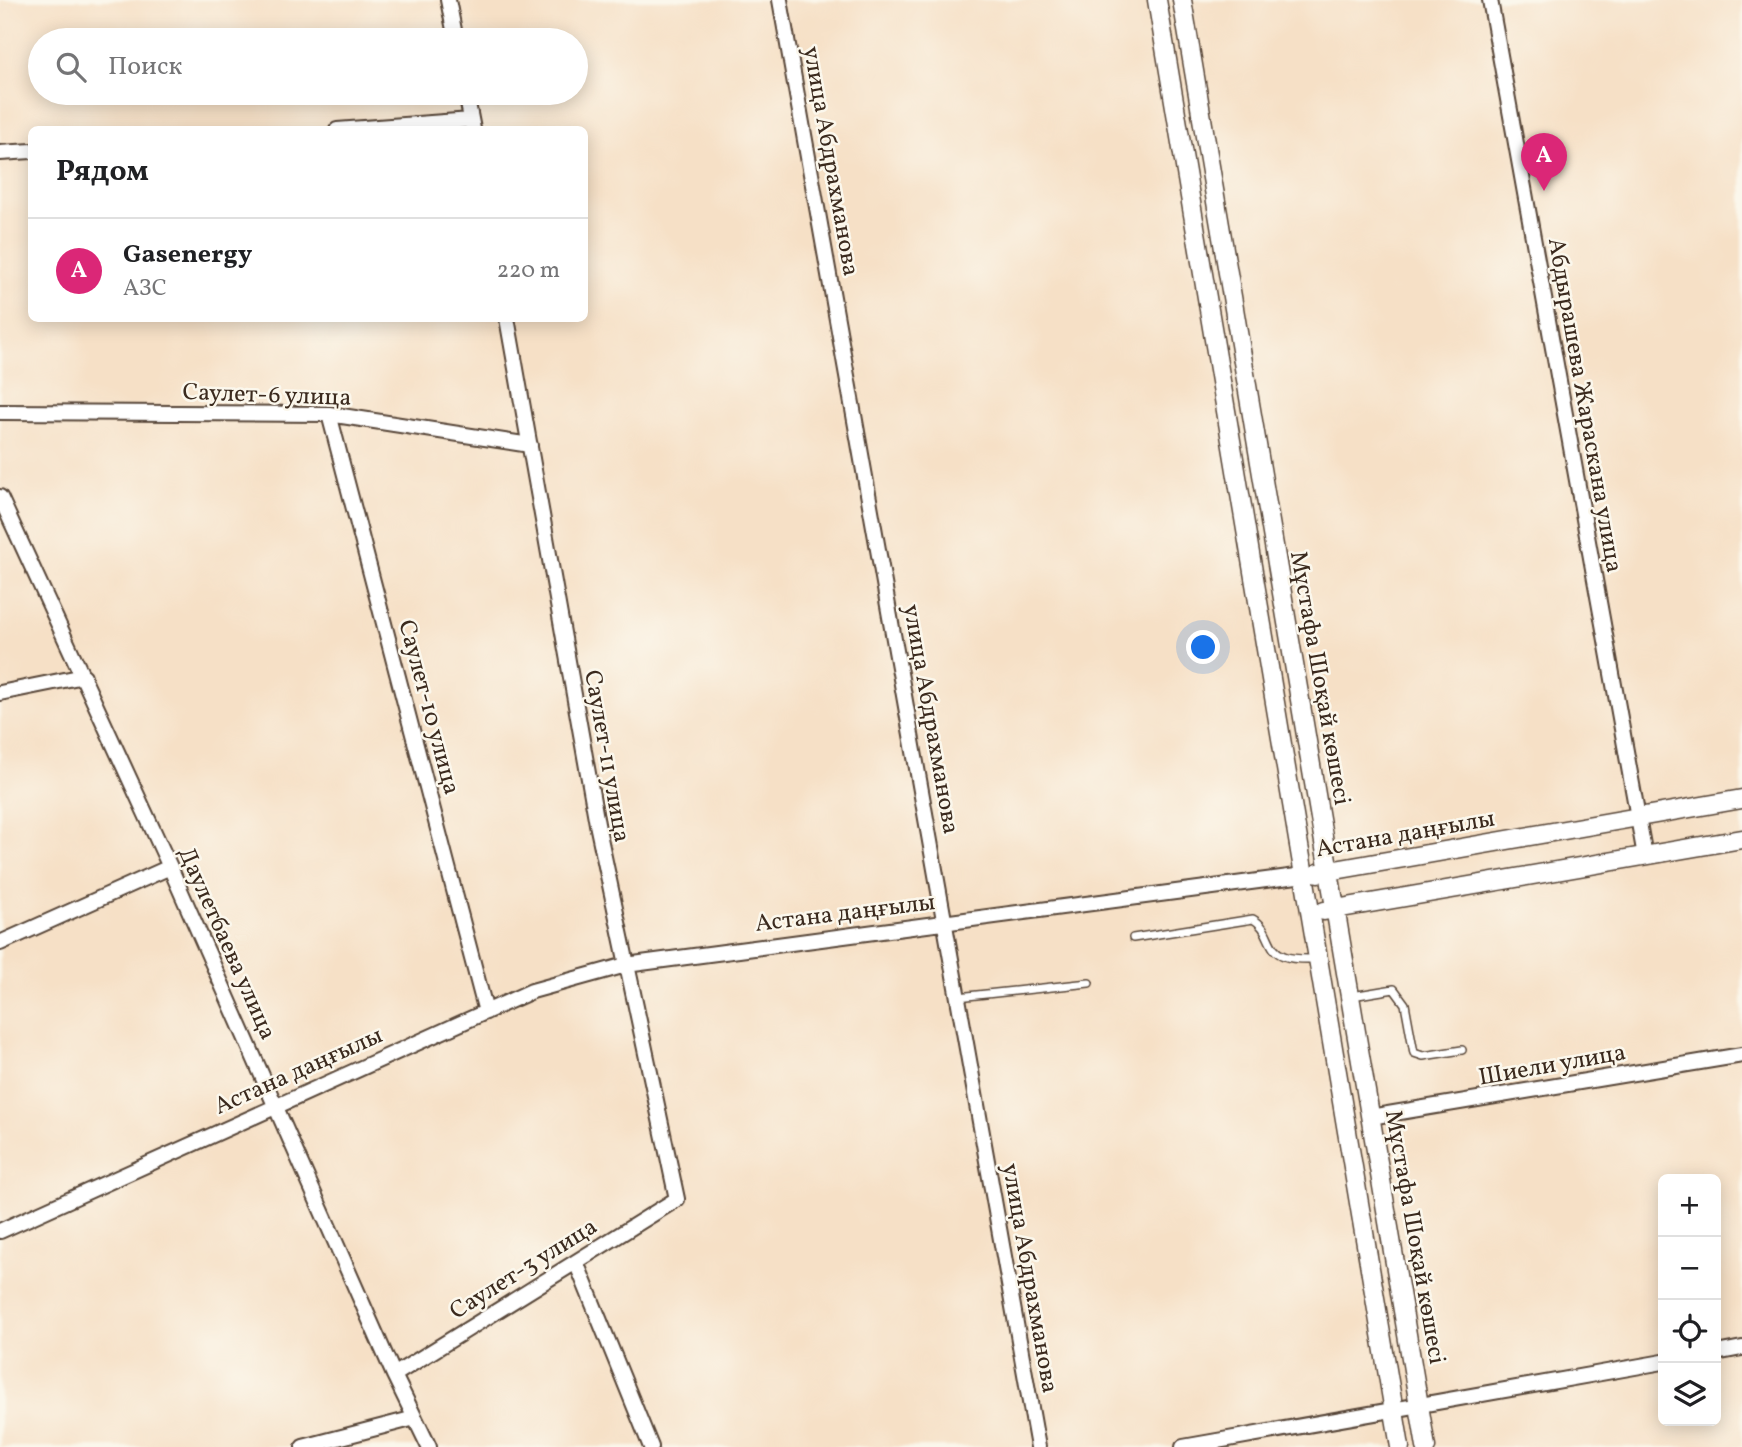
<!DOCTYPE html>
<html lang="ru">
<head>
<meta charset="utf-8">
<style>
  :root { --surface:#fff; --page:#f6f6f6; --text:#202124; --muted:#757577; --line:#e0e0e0; --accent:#db2777 }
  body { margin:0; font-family:Vollkorn,serif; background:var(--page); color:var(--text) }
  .controls { position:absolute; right:21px; bottom:21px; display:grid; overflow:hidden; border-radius:10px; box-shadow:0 4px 18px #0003 }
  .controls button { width:63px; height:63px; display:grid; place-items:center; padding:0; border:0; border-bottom:2px solid var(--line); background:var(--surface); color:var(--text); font:35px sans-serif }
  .you { position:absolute; left:1204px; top:648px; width:24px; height:24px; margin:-18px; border:5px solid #fff; border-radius:50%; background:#1a73e8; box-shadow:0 0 0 10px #1a73e833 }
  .badge { display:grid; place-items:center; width:46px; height:46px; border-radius:50%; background:var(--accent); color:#fff; font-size:23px; font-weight:700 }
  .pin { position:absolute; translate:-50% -58px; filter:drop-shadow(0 2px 4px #0008) }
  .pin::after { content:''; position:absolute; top:37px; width:24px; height:21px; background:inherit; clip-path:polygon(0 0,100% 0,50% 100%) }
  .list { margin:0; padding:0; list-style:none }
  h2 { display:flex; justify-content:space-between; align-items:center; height:91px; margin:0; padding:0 28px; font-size:30px }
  h2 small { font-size:23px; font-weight:400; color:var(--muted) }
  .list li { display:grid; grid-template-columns:46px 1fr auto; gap:21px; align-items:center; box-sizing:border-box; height:105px; padding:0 28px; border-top:2px solid var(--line) }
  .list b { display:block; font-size:26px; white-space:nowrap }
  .list p { margin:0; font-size:23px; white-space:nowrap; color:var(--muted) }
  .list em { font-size:23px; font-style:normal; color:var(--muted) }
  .icon { flex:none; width:38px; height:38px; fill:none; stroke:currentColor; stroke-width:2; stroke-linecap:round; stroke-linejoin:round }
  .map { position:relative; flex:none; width:1742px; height:1447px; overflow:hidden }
  .search { position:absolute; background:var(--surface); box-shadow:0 4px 18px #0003; left:28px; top:28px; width:560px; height:77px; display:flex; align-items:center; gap:18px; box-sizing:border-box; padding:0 24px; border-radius:38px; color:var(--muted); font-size:26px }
  .panel { position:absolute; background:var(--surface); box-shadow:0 4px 18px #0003; left:28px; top:126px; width:560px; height:196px; border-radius:10px }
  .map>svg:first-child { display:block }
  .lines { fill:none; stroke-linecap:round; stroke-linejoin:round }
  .service-casing { stroke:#574537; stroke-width:10 }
  .minor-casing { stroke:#574537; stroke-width:18 }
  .tertiary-casing { stroke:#574537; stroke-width:21 }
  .service { stroke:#fff; stroke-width:7 }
  .minor { stroke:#fff; stroke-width:14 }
  .tertiary { stroke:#fff; stroke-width:18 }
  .labels { text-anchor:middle; stroke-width:5; stroke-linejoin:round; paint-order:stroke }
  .street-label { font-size:24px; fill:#3b2a1e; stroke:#fbf7ec }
</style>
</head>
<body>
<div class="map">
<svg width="1742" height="1447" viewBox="0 0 1742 1447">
  <rect width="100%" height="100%" fill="#fbf7ec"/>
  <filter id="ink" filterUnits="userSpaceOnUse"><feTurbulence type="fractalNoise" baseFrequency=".0143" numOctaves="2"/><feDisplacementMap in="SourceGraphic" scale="14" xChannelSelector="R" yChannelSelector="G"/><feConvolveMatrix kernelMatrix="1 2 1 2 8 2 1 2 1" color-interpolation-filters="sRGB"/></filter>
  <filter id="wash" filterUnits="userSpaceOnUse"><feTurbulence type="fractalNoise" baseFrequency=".00686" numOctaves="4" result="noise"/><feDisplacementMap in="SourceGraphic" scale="28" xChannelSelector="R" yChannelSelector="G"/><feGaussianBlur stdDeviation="1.57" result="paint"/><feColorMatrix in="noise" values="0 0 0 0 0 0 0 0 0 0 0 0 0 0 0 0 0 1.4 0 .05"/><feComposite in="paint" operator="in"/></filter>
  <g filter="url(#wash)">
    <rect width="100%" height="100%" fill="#f6e0c6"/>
  </g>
  <g filter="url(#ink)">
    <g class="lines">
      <g class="service-casing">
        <path id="service" d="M1133 938 1253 919C1271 929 1266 950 1284 956 1293 960 1307 959 1318 959
          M1352 996 1394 989 1405 1004 1414 1053 1423 1056 1462 1050
          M958 997 1089 983"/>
      </g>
      <g class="minor-casing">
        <path id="minor" d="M448 0 456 40
          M780 0 1038 1447
          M1490 0 1645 856
          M466 93 473 129
          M337 130 471 120
          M0 153 32 151
          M0 412 329 414 530 445
          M329 414 486 1012
          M0 497 170 867 394 1375 429 1447
          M0 693 84 676
          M0 943 170 867
          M1370 1117 1742 1055
          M0 1231 532 991 626 965 1304 875
          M576 1262 651 1447
          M1716 1353 1742 1348
          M394 1375 677 1199 597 824 507 318
          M303 1447 415 1418
          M1183 1447 1663 1362"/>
      </g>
      <g class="tertiary-casing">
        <path id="tertiary" d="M1157 0 1400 1447
          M1182 0 1426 1447
          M1318 873 1742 799
          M1324 911 1742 839"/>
      </g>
      <use href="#service" class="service"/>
      <use href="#minor" class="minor"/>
      <use href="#tertiary" class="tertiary"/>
    </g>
  </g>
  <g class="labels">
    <g class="street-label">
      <text transform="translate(832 161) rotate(80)" y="8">улица Абдрахманова</text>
      <text transform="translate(267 394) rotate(2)" y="8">Саулет-6 улица</text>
      <text transform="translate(1586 405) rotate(80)" y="8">Абдырашева Жараскана улица</text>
      <text transform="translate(1321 678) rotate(80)" y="8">Мұстафа Шоқай көшесі</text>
      <text transform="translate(430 707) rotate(75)" y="8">Саулет-10 улица</text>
      <text transform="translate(932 719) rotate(80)" y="8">улица Абдрахманова</text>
      <text transform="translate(608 756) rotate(80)" y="8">Саулет-11 улица</text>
      <text transform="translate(1405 833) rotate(-10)" y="8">Астана даңғылы</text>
      <text transform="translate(845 912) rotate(-7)" y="8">Астана даңғылы</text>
      <text transform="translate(228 943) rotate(66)" y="8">Даулетбаева улица</text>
      <text transform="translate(1552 1064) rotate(-10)" y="8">Шиели улица</text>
      <text transform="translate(298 1070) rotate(-24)" y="8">Астана даңғылы</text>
      <text transform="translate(1416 1237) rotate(80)" y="8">Мұстафа Шоқай көшесі</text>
      <text transform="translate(523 1268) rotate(-32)" y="8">Саулет-3 улица</text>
      <text transform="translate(1031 1278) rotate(80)" y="8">улица Абдрахманова</text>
    </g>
  </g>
</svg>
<div class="controls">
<button>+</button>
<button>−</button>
<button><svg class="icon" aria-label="locate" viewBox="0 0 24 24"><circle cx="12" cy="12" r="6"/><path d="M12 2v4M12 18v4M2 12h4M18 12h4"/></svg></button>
<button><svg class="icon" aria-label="layers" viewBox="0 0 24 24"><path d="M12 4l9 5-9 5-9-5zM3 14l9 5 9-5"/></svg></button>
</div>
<div class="you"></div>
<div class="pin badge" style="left:1544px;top:191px">A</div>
<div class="search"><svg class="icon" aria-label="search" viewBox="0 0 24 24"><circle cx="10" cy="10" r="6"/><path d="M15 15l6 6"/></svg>Поиск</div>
<section class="panel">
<h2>Рядом<small></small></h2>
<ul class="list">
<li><span class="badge">A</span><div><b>Gasenergy</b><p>АЗС</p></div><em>220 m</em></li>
</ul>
</section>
</div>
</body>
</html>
